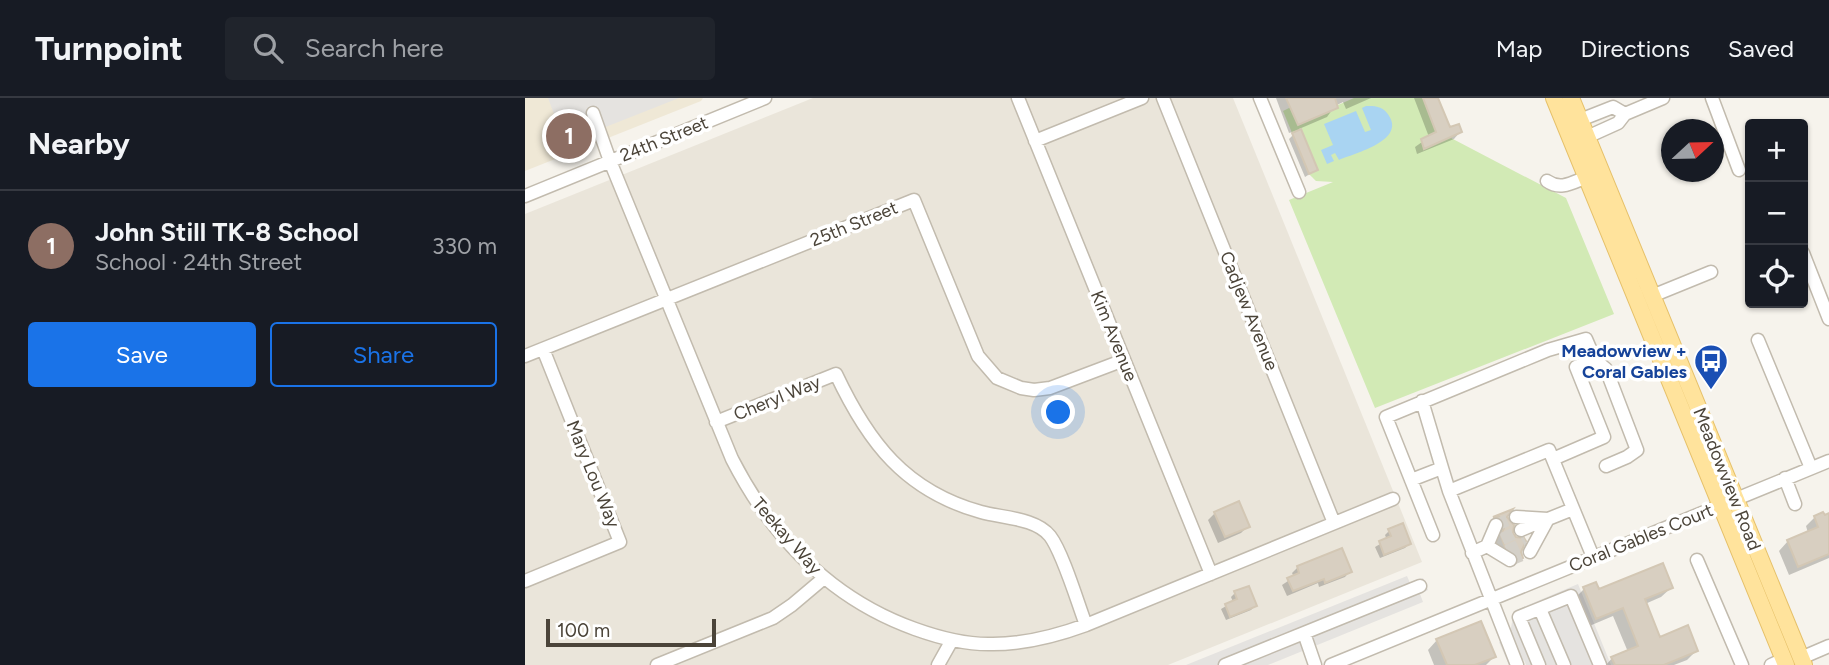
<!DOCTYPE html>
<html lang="en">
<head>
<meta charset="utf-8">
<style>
  :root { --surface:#171b24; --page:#20242c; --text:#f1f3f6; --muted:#9ea1a6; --line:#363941; --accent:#1a73e8 }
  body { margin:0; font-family:Figtree,sans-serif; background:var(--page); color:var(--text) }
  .controls { position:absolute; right:21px; top:21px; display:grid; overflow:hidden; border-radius:7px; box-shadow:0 2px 5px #0004 }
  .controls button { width:63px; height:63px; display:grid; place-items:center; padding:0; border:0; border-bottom:2px solid var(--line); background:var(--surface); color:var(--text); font:35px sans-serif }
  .compass { position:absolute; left:1136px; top:21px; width:63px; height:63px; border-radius:50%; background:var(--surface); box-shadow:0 2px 5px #0004; rotate:68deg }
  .scale { position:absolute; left:21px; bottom:18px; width:170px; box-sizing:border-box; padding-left:7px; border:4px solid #4b4439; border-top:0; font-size:19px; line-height:24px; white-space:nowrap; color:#4b4439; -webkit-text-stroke:5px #fff; paint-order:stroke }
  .you { position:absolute; left:534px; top:315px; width:24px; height:24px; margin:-18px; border:5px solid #fff; border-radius:50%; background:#1a73e8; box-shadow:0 0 0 10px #1a73e833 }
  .badge { display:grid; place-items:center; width:46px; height:46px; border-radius:50%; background:var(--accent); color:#fff; font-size:23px; font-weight:700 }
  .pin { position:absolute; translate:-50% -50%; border:4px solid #fff; box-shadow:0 2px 7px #0006 }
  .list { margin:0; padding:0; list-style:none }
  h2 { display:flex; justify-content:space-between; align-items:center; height:91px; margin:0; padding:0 28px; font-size:30px }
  h2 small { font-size:23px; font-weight:400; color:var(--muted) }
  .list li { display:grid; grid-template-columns:46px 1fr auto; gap:21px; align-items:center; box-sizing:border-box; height:112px; padding:0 28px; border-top:2px solid var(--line) }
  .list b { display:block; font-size:26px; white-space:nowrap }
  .list p { margin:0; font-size:23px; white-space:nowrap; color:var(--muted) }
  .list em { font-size:23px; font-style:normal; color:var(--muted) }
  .actions { display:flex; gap:14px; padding:21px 28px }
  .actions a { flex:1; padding:16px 0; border:2px solid var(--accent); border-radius:7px; text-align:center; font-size:24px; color:var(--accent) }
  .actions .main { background:var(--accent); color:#fff }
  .icon { flex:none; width:38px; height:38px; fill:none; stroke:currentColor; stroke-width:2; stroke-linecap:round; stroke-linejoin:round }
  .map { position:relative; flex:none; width:1304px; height:567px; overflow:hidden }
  header { display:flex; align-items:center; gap:42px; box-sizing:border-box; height:98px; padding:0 35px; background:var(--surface); border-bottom:2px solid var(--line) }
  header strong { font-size:33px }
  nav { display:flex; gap:38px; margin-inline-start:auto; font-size:24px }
  .search { width:490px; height:63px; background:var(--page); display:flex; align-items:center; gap:18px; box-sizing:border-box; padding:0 24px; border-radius:7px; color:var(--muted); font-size:26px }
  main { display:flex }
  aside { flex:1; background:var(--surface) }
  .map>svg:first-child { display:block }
  .residential { fill:#eae5da }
  .education { fill:#efe8d6 }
  .green { fill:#d2eab5 }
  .parking { fill:#e5e3e0 }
  .water { fill:#a9d4f2 }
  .shadow { fill:#0003 }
  .building { fill:#d8cfc1; stroke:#d3c7b4; stroke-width:2 }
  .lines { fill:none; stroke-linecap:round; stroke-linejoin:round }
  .minor-tunnel { stroke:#d4d0c8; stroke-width:12; stroke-dasharray:12 6; stroke-linecap:butt }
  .minor-casing { stroke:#c2bbae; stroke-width:15 }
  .major-casing { stroke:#e6c16a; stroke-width:18 }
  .minor { stroke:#fff; stroke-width:12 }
  .major { stroke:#ffe39c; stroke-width:16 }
  .labels { text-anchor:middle; stroke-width:7; stroke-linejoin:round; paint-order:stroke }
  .street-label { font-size:18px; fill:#4b4439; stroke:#fff }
  .transit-label { font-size:18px; font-weight:bold; fill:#164399; stroke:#fff; text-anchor:end }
</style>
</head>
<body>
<header>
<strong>Turnpoint</strong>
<div class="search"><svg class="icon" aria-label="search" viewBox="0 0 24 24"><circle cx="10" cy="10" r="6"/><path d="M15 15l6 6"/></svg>Search here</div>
<nav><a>Map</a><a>Directions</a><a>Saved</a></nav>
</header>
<main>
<aside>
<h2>Nearby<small></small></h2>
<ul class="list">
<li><span class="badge" style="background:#8d6e63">1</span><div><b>John Still TK-8 School</b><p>School · 24th Street</p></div><em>330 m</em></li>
</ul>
<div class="actions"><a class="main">Save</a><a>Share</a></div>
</aside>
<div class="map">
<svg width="1304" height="567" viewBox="0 0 1304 567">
  <rect width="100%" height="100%" fill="#f6f3ec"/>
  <path class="residential" d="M288 0H708L897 464 643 567H0V116Z"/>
  <path class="education" d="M0 0H178L176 3 0 73Z"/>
  <path class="green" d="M829 0H913L925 29 934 26 937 34 926 40 1041 100 1089 216 850 310 764 102 808 84 791 83 784 76 758 13 766 9 774 24Z"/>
  <path class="parking" d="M23 0H154L40 45Z
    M882 478 885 485 898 480 903 492 895 496 898 504 743 567H661Z
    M1053 486 1086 567H1001L999 562 984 567 974 544 984 541 989 513Z"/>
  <path class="water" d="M841 8C849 8 857 8 862 15 884 42 830 55 814 62L810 55 806 57 809 63 802 66 796 52 808 47 799 26 831 13 840 34 846 32 837 10Z"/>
  <path class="shadow" d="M751 0H846L821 11 818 4 810 8 802 19 774 31 791 72 780 79 764 41 773 32 764 35Z
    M889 0H911L924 32 935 34 929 41 892 56 890 49 904 39Z
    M690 415 723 428 716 435 693 445 683 422Z
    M1304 417V460L1264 477 1254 453 1263 443 1283 435 1281 428 1290 419Z
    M971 419 979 425 980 419 996 459 987 467 970 446 973 438 972 429 964 425Z
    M864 433 884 446 880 450 855 460 850 449 862 442 860 437Z
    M773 469 825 473 820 479 794 489 793 485 762 498 757 487 769 479 767 475Z
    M1146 490 1136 499 1120 506 1134 541 1171 553 1162 562 1149 567H1081L1087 560 1103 554 1088 518 1062 529 1050 500 1059 491 1073 493Z
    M710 495 730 508 726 512 701 522 696 511 708 504 706 499Z
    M912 542 969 559 961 567H909L903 552Z"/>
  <path class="building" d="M761 0H810L813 10 773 27Z
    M898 0H913L925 29 934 26 937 34 899 51 896 41 911 34Z
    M776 31 793 72 784 76 767 35Z
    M714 403 725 429 700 439 689 414Z
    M988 411 982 419 989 427 988 435 991 439 999 440 1001 443 996 454 998 460 994 462 990 455 980 449 976 438 979 430 978 422 974 419H968Z
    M1298 414 1300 417 1304 415V456L1273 469 1262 442 1293 429 1289 418Z
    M878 425 886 446 859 457 854 443 866 438 863 431Z
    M817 450 827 474 800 485 799 481 768 493 762 480 774 475 772 468Z
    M1138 465 1148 490 1120 501 1135 539 1163 527 1173 553 1139 567H1090L1086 559 1113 548 1098 510 1071 521 1058 489 1071 484 1074 491Z
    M724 488 732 508 705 519 700 506 712 501 709 493Z
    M956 523 971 559 950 567H922L911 541Z"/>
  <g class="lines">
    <path class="minor-tunnel" d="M971 427 991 419
      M977 441 996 432
      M982 453 1001 444
      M985 462 1005 454"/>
    <g class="minor-casing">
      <path id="minor" d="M493 0 686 476
        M638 0 809 425
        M735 0 774 94
        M1187 0 1214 72
        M68 15 85 63 207 361C247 439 306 501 390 531 415 540 441 547 468 546 500 546 531 538 561 527L868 401
        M1055 22 1088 9 1100 16
        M1062 39 1093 25 1100 16 1138 0
        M510 43 617 0
        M1022 83C1036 93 1048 84 1062 79
        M0 98 240 0
        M1278 155 1304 221
        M1127 198 1186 174
        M1233 242 1286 370
        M0 258 389 102 453 258 472 280 496 290 509 292 525 290 599 262
        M1070 262 1081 271 1112 352 1102 359 1081 368
        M191 324 311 276C343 344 380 393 456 414 478 420 511 420 525 438 538 455 553 506 561 527
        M917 370 924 393 992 567
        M1260 380 1270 406
        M886 382 917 370 897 303
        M924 393 1024 352 1068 459
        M991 419 1023 421 1048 411
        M996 432 1019 422
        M908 437 861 319 1023 252 1061 241 1070 262 1051 269 1079 339 1028 361
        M962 448 985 462
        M1005 454 1023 421
        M947 455 962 448 971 427
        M1172 462 1217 567
        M0 483 95 444 18 251
        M1015 511 1039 567
        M779 535 895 488
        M1276 560 1304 548
        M132 567 248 520 267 507 299 480
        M413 567 427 542
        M700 567 779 535 790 567
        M806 567 1304 363
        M1014 567 994 519 1046 498 1075 567
        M1246 567 1259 561"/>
    </g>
    <g class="major-casing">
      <path id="major" d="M1029 0 1261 567
        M1046 0 1279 567"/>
    </g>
    <use href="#minor" class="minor"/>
    <use href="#major" class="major"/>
  </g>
  <defs>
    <g id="bus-pin" transform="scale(1.75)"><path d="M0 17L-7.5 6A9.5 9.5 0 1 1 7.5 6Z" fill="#1a4fb4" stroke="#fff"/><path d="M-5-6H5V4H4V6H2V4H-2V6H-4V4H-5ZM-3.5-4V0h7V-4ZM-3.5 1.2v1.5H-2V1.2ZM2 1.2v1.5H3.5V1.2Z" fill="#fff"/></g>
  </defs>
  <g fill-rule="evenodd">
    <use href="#bus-pin" x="1186" y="263"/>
  </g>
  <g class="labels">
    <g class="street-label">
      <text transform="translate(139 41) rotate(-22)" y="6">24th Street</text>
      <text transform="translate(329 126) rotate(-22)" y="6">25th Street</text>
      <text transform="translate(724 213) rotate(68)" y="6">Cadjew Avenue</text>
      <text transform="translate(589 238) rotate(68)" y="6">Kim Avenue</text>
      <text transform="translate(252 300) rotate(-22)" y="6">Cheryl Way</text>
      <text transform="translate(68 376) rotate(68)" y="6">Mary Lou Way</text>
      <text transform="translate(1202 381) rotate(68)" y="6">Meadowview Road</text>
      <text transform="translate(262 438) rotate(49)" y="6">Teekay Way</text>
      <text transform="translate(1116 440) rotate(-22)" y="6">Coral Gables Court</text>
    </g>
    <g class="transit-label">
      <text x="1162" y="259">Meadowview +<tspan x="1162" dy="21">Coral Gables</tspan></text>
    </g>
  </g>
</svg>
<div class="controls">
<button>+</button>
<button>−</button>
<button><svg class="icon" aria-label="locate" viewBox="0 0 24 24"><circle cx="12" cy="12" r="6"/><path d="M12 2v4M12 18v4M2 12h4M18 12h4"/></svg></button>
</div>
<svg class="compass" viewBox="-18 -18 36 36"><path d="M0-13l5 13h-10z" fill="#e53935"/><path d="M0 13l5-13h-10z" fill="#9ea1a6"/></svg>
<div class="scale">100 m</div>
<div class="you"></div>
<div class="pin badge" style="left:44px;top:38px;background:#8d6e63">1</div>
</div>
</main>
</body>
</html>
